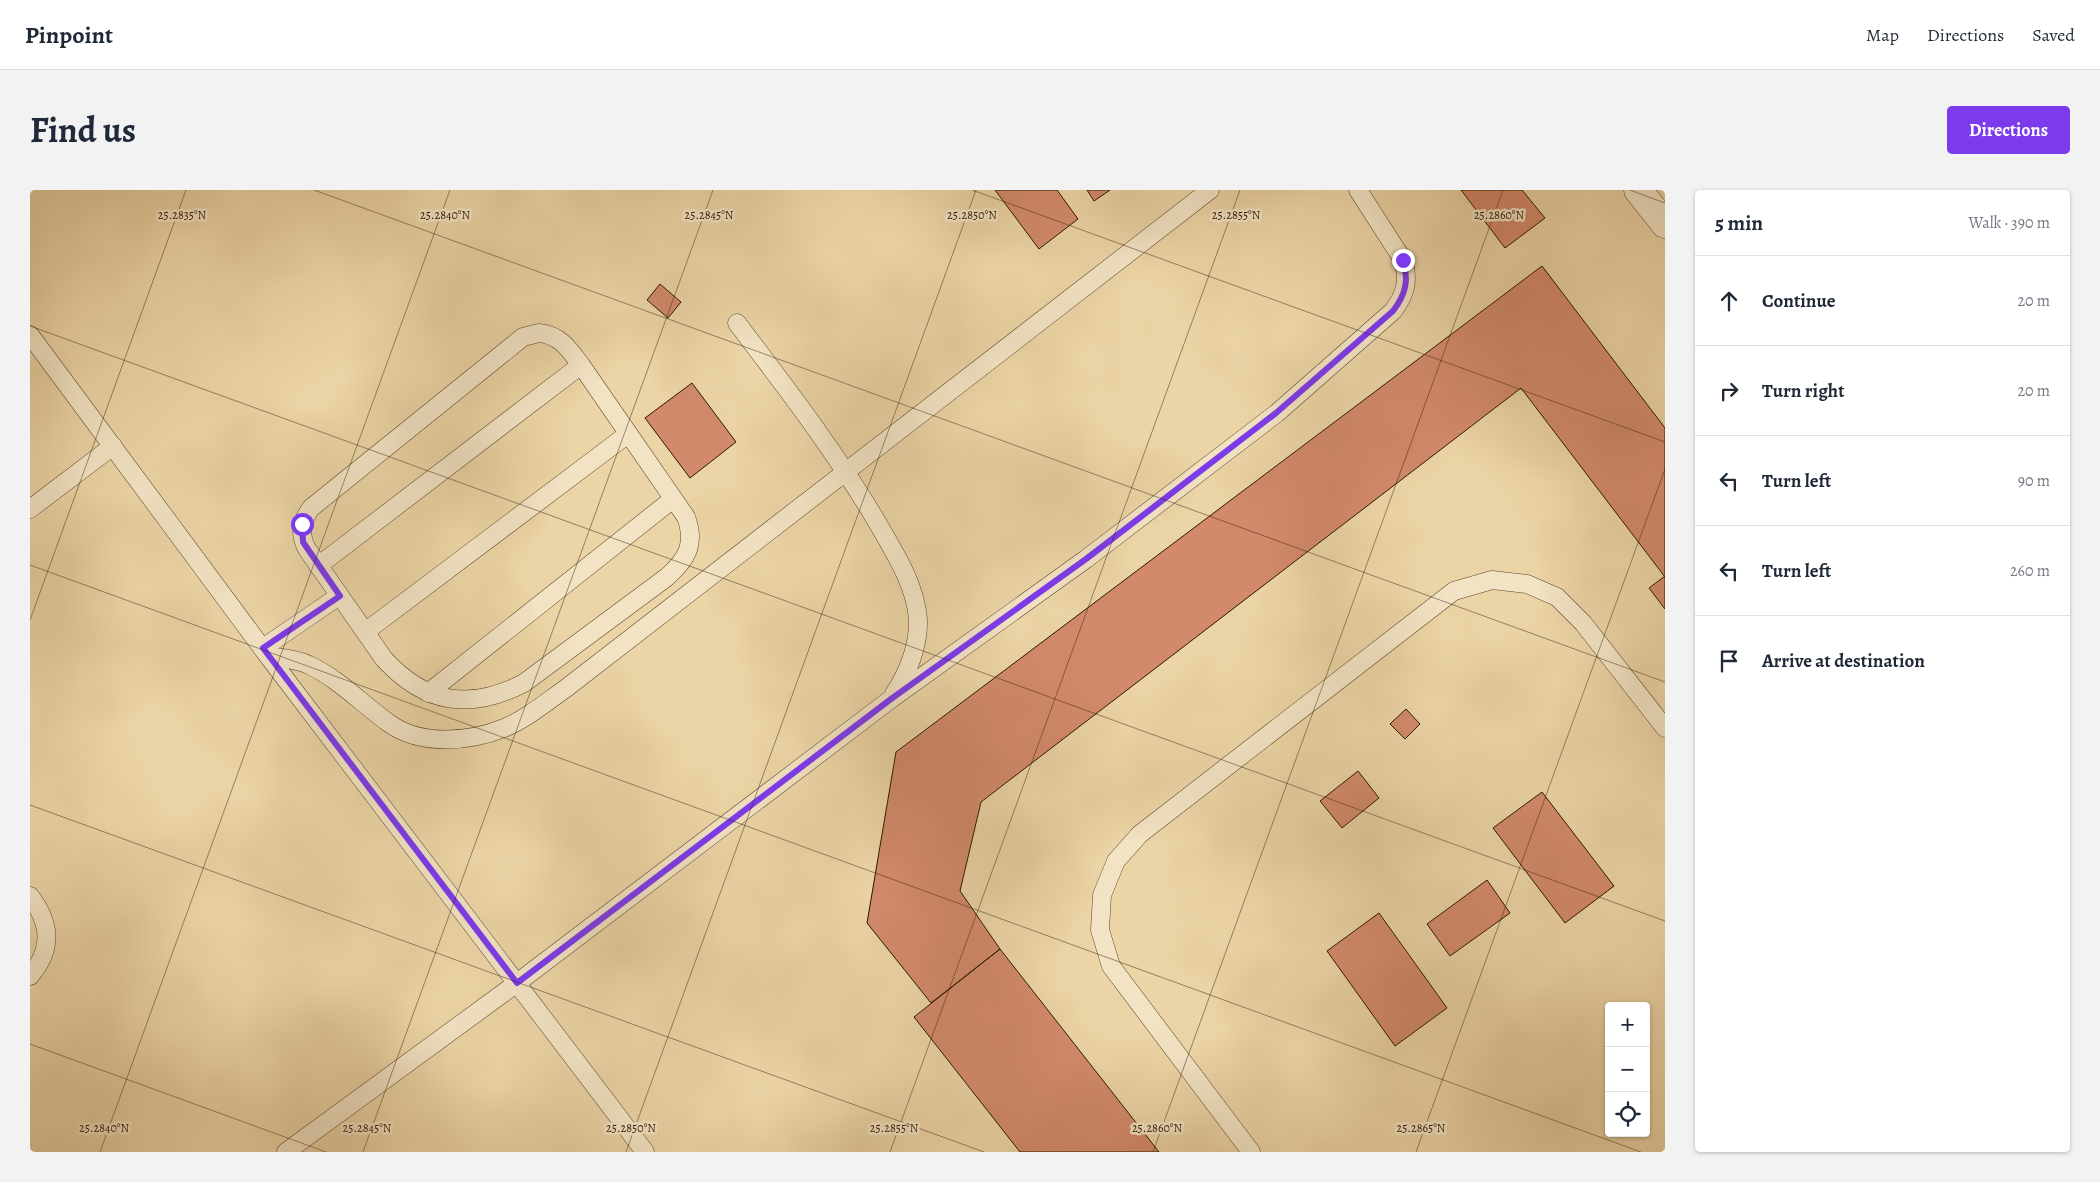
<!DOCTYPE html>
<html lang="en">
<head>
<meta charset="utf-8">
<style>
  :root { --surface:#fff; --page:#f2f2f3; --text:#1f2937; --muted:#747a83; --line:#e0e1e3; --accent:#7c3aed }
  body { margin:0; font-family:Alegreya,serif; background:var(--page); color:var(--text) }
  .controls { position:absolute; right:15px; bottom:15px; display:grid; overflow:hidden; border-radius:5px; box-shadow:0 1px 4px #0004 }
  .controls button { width:45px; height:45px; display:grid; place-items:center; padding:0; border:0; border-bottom:1px solid var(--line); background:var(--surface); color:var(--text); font:25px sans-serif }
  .stop { position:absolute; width:15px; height:15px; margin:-11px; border:4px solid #7c3aed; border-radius:50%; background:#fff }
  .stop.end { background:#7c3aed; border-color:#fff; box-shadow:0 1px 5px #0008 }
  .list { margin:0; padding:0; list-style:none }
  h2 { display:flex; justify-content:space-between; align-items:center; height:65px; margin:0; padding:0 20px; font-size:21px }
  h2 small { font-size:16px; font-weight:400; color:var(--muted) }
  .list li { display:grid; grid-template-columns:32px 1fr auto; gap:15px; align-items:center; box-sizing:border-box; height:90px; padding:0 20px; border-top:1px solid var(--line) }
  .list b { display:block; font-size:19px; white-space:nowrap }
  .list em { font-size:16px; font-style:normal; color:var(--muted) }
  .icon { flex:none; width:28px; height:28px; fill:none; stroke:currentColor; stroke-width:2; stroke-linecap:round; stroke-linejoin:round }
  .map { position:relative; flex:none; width:1635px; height:962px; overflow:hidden; border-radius:5px }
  header { display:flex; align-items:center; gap:30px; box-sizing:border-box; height:70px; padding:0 25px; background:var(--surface); border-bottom:1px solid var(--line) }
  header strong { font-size:24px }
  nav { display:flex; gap:28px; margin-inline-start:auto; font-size:18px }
  .intro { display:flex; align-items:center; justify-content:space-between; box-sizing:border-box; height:120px; padding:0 30px }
  h1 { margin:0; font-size:35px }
  .button { padding:12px 22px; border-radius:5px; background:var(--accent); color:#fff; font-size:18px; font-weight:700 }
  main { display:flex; gap:30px; padding:0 30px }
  aside { flex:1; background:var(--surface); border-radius:5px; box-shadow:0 1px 4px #0004 }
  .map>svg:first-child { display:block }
  .building { fill:#d28a6a; stroke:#2c1701 }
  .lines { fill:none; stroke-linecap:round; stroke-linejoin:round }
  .lane-casing { stroke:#5c462a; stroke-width:19 }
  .street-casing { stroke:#5c462a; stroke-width:29 }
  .lane { stroke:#f2e3c4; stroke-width:18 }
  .street { stroke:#f2e3c4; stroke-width:28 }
  .route { stroke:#7c3aed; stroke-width:6 }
  .ticks { fill:none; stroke:#2c1701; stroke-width:1; stroke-opacity:0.45 }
  .ticks-label { font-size:12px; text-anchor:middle; fill:#2c1701; stroke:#f2e3c4; stroke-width:5; stroke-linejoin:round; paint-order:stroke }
</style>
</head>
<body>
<header>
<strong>Pinpoint</strong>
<nav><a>Map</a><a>Directions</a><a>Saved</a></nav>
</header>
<div class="intro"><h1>Find us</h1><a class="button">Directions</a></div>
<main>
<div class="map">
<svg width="1635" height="962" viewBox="0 0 1635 962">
  <rect width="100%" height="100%" fill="#ebd4a5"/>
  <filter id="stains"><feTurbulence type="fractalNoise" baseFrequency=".004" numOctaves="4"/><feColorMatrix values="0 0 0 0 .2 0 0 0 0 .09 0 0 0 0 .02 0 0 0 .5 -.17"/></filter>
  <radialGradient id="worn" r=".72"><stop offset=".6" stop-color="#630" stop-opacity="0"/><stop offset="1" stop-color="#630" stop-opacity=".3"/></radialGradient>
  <path class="building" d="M965 0H1027L1048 29 1009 59Z
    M1057 0H1080L1064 11Z
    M1431 0H1492L1515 28 1475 58Z
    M1512 76 1635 238V387L1491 198 951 612 930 701 970 759 901 813 837 733 866 562Z
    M630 94 651 112 638 128 617 110Z
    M662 193 706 252 660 288 615 228Z
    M1635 386V419L1619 398Z
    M1376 519 1390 534 1375 549 1360 534Z
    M1328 581 1349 608 1312 638 1290 611Z
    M1512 602 1584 696 1535 733 1463 638Z
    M1457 690 1480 723 1420 766 1397 734Z
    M1349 723 1417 818 1365 856 1297 761Z
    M970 759 1129 962H990L884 827Z"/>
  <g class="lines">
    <g class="lane-casing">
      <path id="lane" d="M707 133C757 199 805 261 847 332 864 362 885 393 888 429 889 455 878 483 864 504
        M509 143C530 145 539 159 551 175L656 327C666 354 657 369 637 387L494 493C440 521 395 514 354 469L277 359C269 344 271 332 281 318L493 147Z
        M0 145 238 466 615 962
        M0 319 83 256
        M288 376 551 175
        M335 442 598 244
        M233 458 309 406
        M238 466C252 468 267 469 279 475 309 489 333 515 360 534 392 556 439 552 474 538 496 529 515 513 535 499L1180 0
        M398 503 643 309
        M0 706C21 734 23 759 0 786
        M256 962 487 793 861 509 1056 369 1247 223 1363 121C1376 104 1379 90 1373 70L1328 0
        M1221 962 1081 776 1070 740 1072 705 1086 671 1110 644 1424 401 1462 390 1497 394 1527 407 1553 433 1635 538"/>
    </g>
    <g class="street-casing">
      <path id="street" d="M1608 0 1635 34"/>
    </g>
    <use href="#lane" class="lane"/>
    <use href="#street" class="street"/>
  </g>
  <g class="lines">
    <path class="route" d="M272 334 273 352 310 406 233 458 487 793 861 509 1056 369 1246 223 1363 121C1376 104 1379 90 1373 70"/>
  </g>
  <path class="ticks" d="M284 0 1635 492M942 0 1635 252M1600 0 1635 13M0 136 1635 731M0 375 1611 962M0 430 156 0M0 615 954 962M0 854 296 962M70 962 420 0M333 962 683 0M596 962 946 0M860 962 1210 0M1123 962 1473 0M1386 962 1635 279"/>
  <g class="ticks-label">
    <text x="152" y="29">25.2835°N</text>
    <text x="415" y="29">25.2840°N</text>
    <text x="679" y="29">25.2845°N</text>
    <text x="942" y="29">25.2850°N</text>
    <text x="1206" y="29">25.2855°N</text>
    <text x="1469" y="29">25.2860°N</text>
    <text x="74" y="942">25.2840°N</text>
    <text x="337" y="942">25.2845°N</text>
    <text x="601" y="942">25.2850°N</text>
    <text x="864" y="942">25.2855°N</text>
    <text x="1127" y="942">25.2860°N</text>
    <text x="1391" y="942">25.2865°N</text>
  </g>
  <rect width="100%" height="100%" filter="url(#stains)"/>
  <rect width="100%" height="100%" fill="url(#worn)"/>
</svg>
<div class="controls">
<button>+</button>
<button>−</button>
<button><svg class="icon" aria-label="locate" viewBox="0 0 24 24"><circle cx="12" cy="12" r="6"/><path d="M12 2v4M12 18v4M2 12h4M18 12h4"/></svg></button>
</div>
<div class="stop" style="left:272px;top:334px"></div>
<div class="stop end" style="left:1373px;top:70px"></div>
</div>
<aside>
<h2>5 min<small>Walk · 390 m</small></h2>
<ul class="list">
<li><svg class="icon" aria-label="ahead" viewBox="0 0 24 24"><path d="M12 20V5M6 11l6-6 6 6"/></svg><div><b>Continue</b></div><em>20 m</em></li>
<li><svg class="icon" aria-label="right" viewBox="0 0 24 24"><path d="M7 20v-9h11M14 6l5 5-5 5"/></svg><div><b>Turn right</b></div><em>20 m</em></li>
<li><svg class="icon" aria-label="left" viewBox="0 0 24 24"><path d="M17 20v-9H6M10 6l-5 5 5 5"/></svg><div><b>Turn left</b></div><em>90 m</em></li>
<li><svg class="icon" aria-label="left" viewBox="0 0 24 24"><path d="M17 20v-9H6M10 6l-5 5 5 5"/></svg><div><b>Turn left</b></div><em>260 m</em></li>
<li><svg class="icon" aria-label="arrive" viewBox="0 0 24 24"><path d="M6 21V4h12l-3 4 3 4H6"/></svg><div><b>Arrive at destination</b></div></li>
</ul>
</aside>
</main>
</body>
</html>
